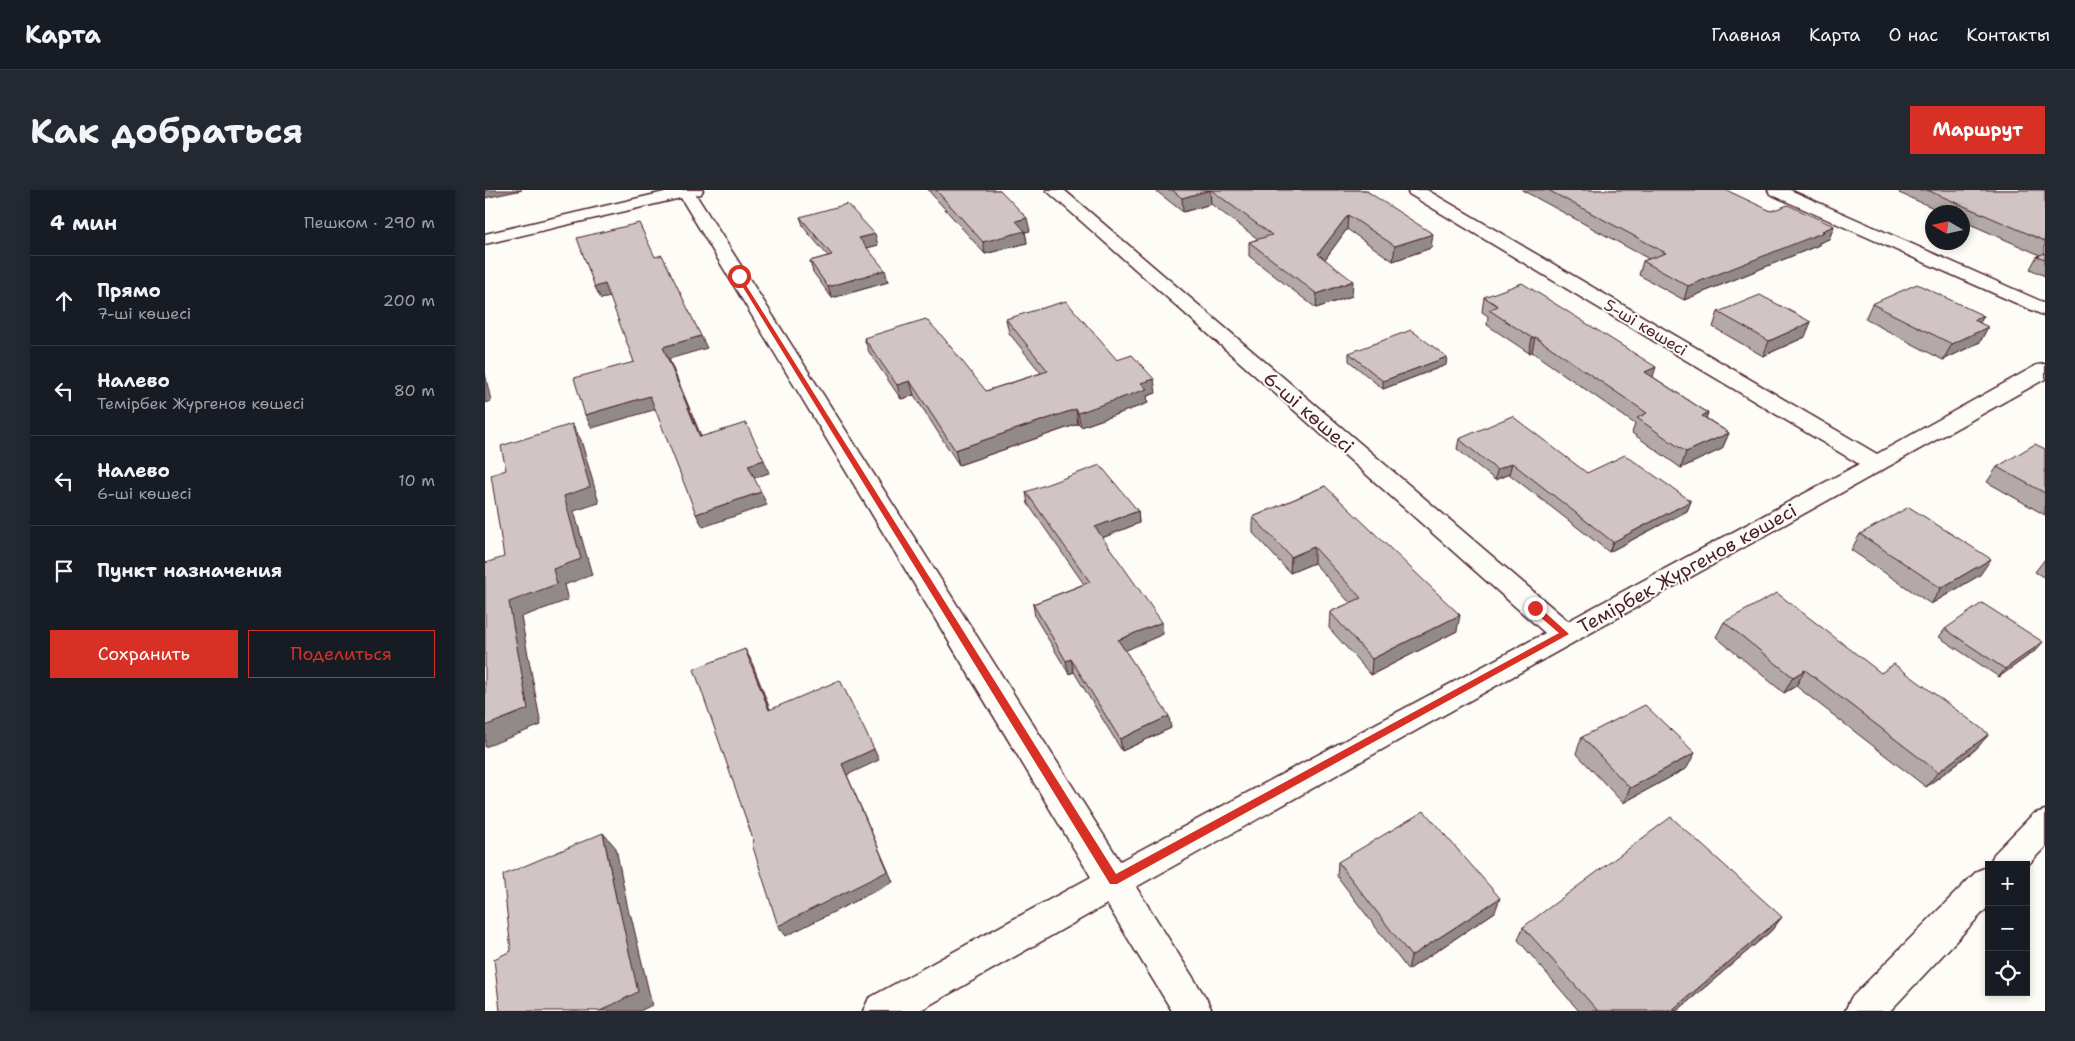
<!DOCTYPE html>
<html lang="ru">
<head>
<meta charset="utf-8">
<style>
  :root { --surface:#171b24; --page:#242831; --text:#f1f3f6; --muted:#9ea1a6; --line:#363941; --accent:#d93025 }
  body { margin:0; font-family:"Shantell Sans",sans-serif; background:var(--page); color:var(--text) }
  .controls { position:absolute; right:15px; bottom:15px; display:grid; overflow:hidden; border-radius:0px; box-shadow:0 2px 8px #0003 }
  .controls button { width:45px; height:45px; display:grid; place-items:center; padding:0; border:0; border-bottom:1px solid var(--line); background:var(--surface); color:var(--text); font:25px sans-serif }
  .compass { position:absolute; left:1440px; top:15px; width:45px; height:45px; border-radius:50%; background:var(--surface); box-shadow:0 2px 8px #0003; rotate:279deg }
  .stop { position:absolute; width:15px; height:15px; margin:-11px; border:4px solid #d93025; border-radius:50%; background:#fff }
  .stop.end { background:#d93025; border-color:#fff; box-shadow:0 1px 5px #0008 }
  .list { margin:0; padding:0; list-style:none }
  h2 { display:flex; justify-content:space-between; align-items:center; height:65px; margin:0; padding:0 20px; font-size:21px }
  h2 small { font-size:16px; font-weight:400; color:var(--muted) }
  .list li { display:grid; grid-template-columns:32px 1fr auto; gap:15px; align-items:center; box-sizing:border-box; height:90px; padding:0 20px; border-top:1px solid var(--line) }
  .list b { display:block; font-size:19px; white-space:nowrap }
  .list p { margin:0; font-size:16px; white-space:nowrap; color:var(--muted) }
  .list em { font-size:16px; font-style:normal; color:var(--muted) }
  .actions { display:flex; gap:10px; padding:15px 20px }
  .actions a { flex:1; padding:11px 0; border:1px solid var(--accent); border-radius:0px; text-align:center; font-size:18px; color:var(--accent) }
  .actions .main { background:var(--accent); color:#fff }
  .icon { flex:none; width:28px; height:28px; fill:none; stroke:currentColor; stroke-width:2; stroke-linecap:round; stroke-linejoin:round }
  .map { position:relative; flex:none; width:1560px; height:821px; overflow:hidden; border-radius:0px }
  header { display:flex; align-items:center; gap:30px; box-sizing:border-box; height:70px; padding:0 25px; background:var(--surface); border-bottom:1px solid var(--line) }
  header strong { font-size:24px }
  nav { display:flex; gap:28px; margin-inline-start:auto; font-size:18px }
  .intro { display:flex; align-items:center; justify-content:space-between; box-sizing:border-box; height:120px; padding:0 30px }
  h1 { margin:0; font-size:35px }
  .button { padding:12px 22px; border-radius:0px; background:var(--accent); color:#fff; font-size:18px; font-weight:700 }
  main { display:flex; gap:30px; padding:0 30px }
  aside { flex:1; background:var(--surface); border-radius:0px; box-shadow:0 2px 8px #0003 }
  .map>svg:first-child { display:block }
  .lines { fill:none; stroke-linecap:round; stroke-linejoin:round }
  .minor-casing { stroke:#4a1f2b; stroke-width:3 }
  .minor { fill:#fdfcf7; fill-rule:evenodd }
  .wall { fill:#b3a9a9; stroke:#4a1f2b }
  .shaded-wall { fill:#928a89; stroke:#4a1f2b }
  .building { fill:#d0c5c4; stroke:#4a1f2b }
  .route { fill:#d93025 }
  .labels { text-anchor:middle; stroke-width:4; stroke-linejoin:round; paint-order:stroke }
  .far-street-label { font-size:16px; fill:#4a1f2b; stroke:#fdfcf7 }
  .street-label { font-size:19px; fill:#4a1f2b; stroke:#fdfcf7 }
</style>
</head>
<body>
<header>
<strong>Карта</strong>
<nav><a>Главная</a><a>Карта</a><a>О нас</a><a>Контакты</a></nav>
</header>
<div class="intro"><h1>Как добраться</h1><a class="button">Маршрут</a></div>
<main>
<aside>
<h2>4 мин<small>Пешком · 290 m</small></h2>
<ul class="list">
<li><svg class="icon" aria-label="ahead" viewBox="0 0 24 24"><path d="M12 20V5M6 11l6-6 6 6"/></svg><div><b>Прямо</b><p>7-ші көшесі</p></div><em>200 m</em></li>
<li><svg class="icon" aria-label="left" viewBox="0 0 24 24"><path d="M17 20v-9H6M10 6l-5 5 5 5"/></svg><div><b>Налево</b><p>Темірбек Жүргенов көшесі</p></div><em>80 m</em></li>
<li><svg class="icon" aria-label="left" viewBox="0 0 24 24"><path d="M17 20v-9H6M10 6l-5 5 5 5"/></svg><div><b>Налево</b><p>6-ші көшесі</p></div><em>10 m</em></li>
<li><svg class="icon" aria-label="arrive" viewBox="0 0 24 24"><path d="M6 21V4h12l-3 4 3 4H6"/></svg><div><b>Пункт назначения</b></div></li>
</ul>
<div class="actions"><a class="main">Сохранить</a><a>Поделиться</a></div>
</aside>
<div class="map">
<svg width="1560" height="821" viewBox="0 0 1560 821">
  <rect width="100%" height="100%" fill="#fdfcf7"/>
  <filter id="ink" filterUnits="userSpaceOnUse"><feTurbulence type="fractalNoise" baseFrequency=".02" numOctaves="2"/><feDisplacementMap in="SourceGraphic" scale="10" xChannelSelector="R" yChannelSelector="G"/><feConvolveMatrix kernelMatrix="1 2 1 2 8 2 1 2 1" color-interpolation-filters="sRGB"/></filter>
  <g filter="url(#ink)">
    <g class="lines">
      <g class="minor-casing">
        <path id="minor" d="M188 0H218L216 4 211 5 635 671 1060 443 561 0H579L1083 431 1374 274 924 4 922 0H942L1392 264 1552 175 1560 174V189L651 697 721 808 727 821H687L622 714 434 821H378L384 808 606 687 196 8 0 54V44Z
          M1283 0H1305L1560 113V126L1285 4Z
          M1560 620V657L1541 677V675H1504L1509 664 1548 624Z
          M1504 676V716L1405 821H1360L1366 808 1492 681Z"/>
      </g>
      <use href="#minor" class="minor"/>
    </g>
    <path class="wall" d="M443 0H515L545 41 540 42 542 53 500 64Z
      M670 0H882V1L946 58 908 71 862 39 840 69 867 106 831 118 764 66V52L773 49 726 14 698 22Z
      M1037 0H1229L1286 21 1349 36 1344 49 1334 53V55L1199 110 1154 85 1158 71 1164 69Z
      M1416 0H1560V86L1545 79 1552 66 1555 65 1478 31V22H1458L1414 3Z
      M315 27 393 55 382 58 403 92 347 108 328 82 325 71 343 66 319 38Z
      M999 107 1168 187 1223 223 1221 228 1244 243 1237 259 1196 278 1147 243 1150 234 1047 162 1044 163 1002 135 1003 126 997 122Z
      M1387 114 1499 126 1494 133 1503 137 1495 152 1458 170 1380 129Z
      M1233 122 1320 147 1278 166 1228 137Z
      M521 129 632 170 671 203 662 206 663 213 596 237 593 234 474 275 429 205 416 209 384 162 379 148 501 201 556 183 524 143Z
      M864 163 961 175 898 199 864 171Z
      M974 249 1102 283 1206 311 1202 321 1124 362 1024 284 1010 290 972 259Z
      M1560 259V325L1502 292 1512 277Z
      M840 296 972 441 886 485 844 438 845 422 865 413 829 373 805 383 768 343V327Z
      M541 302 653 321 654 333 617 348 678 444 640 460 686 538 637 561 589 482 584 484 550 427 548 414 599 394 543 314Z
      M1375 344 1495 385 1446 414 1366 360Z
      M1560 369V388L1550 382Z
      M1239 432 1396 483 1504 544 1491 559 1441 597 1311 496 1299 503 1231 447Z
      M1460 439 1551 460 1514 487 1454 447Z
      M1097 547 1202 578 1138 613 1091 563Z
      M853 672 1010 722 923 780 852 686Z
      M1297 727 1286 741 1192 821H1094L1033 750 1038 737Z"/>
    <path class="shaded-wall" d="M0 0H37L0 8Z
      M725 0 726 14 698 22 697 8Z
      M863 25 862 39 833 79V64Z
      M542 28 545 41 540 42 542 53 500 64 498 52 531 31Z
      M1349 36 1344 49 1334 53V55L1199 110 1203 96Z
      M390 44 393 55 378 59 374 48Z
      M948 44 946 58 908 71 910 56Z
      M400 80 403 92 347 108 343 97Z
      M868 91 867 106 831 118 832 104Z
      M120 94 126 107 116 109 110 97Z
      M1499 126 1490 141 1489 130Z
      M1326 132 1320 147 1278 166 1284 151Z
      M1503 137 1495 152 1458 170 1467 154Z
      M216 146 222 158 184 169 222 260 215 247 178 157Z
      M1050 147 1047 162 1044 163 1047 148Z
      M962 167 961 175 898 199V191Z
      M1171 177 1166 193 1160 182Z
      M0 183 6 211 0 213Z
      M669 189 671 203 662 206 663 213 596 237 593 223 656 193Z
      M425 191 429 205 416 209 412 195Z
      M165 206 172 219 107 238 100 225Z
      M591 219 593 234 474 275 470 260Z
      M1223 223 1217 239V226Z
      M87 234 96 250 114 313 89 321 107 385 79 395 83 410 36 427 56 535 0 557V536L24 412 68 379 79 306Z
      M1244 243 1237 259 1196 278 1201 262Z
      M279 270 284 283 269 288 263 275Z
      M1027 273 1024 284 1010 290 1012 280Z
      M276 302 282 315 218 337 211 324Z
      M1206 311 1202 321 1124 362 1128 352Z
      M653 321 654 333 612 350 610 337Z
      M829 357V373L805 383 806 367Z
      M1506 369 1495 385 1446 414 1456 398Z
      M975 425 972 441 886 485 887 469Z
      M677 432 678 444 635 463 633 450Z
      M1558 452 1551 460 1514 487 1520 479Z
      M260 459 266 470 290 532 284 520Z
      M586 469 589 482 584 484 581 471Z
      M1320 480 1311 496 1299 503 1308 487Z
      M684 526 686 538 637 561 635 549Z
      M1504 544 1491 559 1441 597 1453 582Z
      M389 559 394 570 362 585 408 692 301 746 293 736 357 574Z
      M1210 563 1202 578 1138 613 1145 598Z
      M118 643 131 658 144 724 146 726 167 815 155 821H115L132 713Z
      M1015 708 1010 722 923 780 926 766Z
      M1297 727 1286 741 1192 821H1186Z"/>
    <path class="building" d="M451 0H515L542 28 531 31 540 41 498 52Z
      M687 0H725L697 8Z
      M726 0H880L948 44 910 56 863 25 833 64 868 91 832 104 764 52 787 45Z
      M1063 0H1241L1286 21 1303 15 1349 36 1337 41 1339 42 1203 96 1158 71 1181 63Z
      M1442 0H1560V51Z
      M362 14 390 44 374 48 400 80 343 97 325 71 347 65 315 27Z
      M154 33 170 67 177 65 216 146 178 157 215 247 261 233 279 270 263 275 276 302 211 324 165 206 100 225 89 188 149 172 120 94 110 97 92 48Z
      M1560 63V69L1552 66Z
      M1037 93 1171 177 1160 182 1223 223 1217 226 1244 243 1201 262 1152 228 1162 223 1050 147 1047 148 1004 120 1013 116 999 107Z
      M1432 94 1499 126 1489 130 1503 137 1467 154 1387 114Z
      M1275 105 1326 132 1284 151 1233 122Z
      M581 111 632 170 647 165 669 189 656 193 662 199 593 223 591 219 470 260 425 191 412 195 379 148 441 129 457 146 501 201 563 181 521 129Z
      M926 140 962 167 898 191 864 163Z
      M1027 226 1102 283 1140 265 1206 311 1128 352 1027 273 1012 280 974 249Z
      M87 234 105 297 79 306 96 369 68 379 72 394 24 412 43 519 0 536V373L19 367 6 285 21 280 16 256Z
      M1550 254 1560 259V303L1512 277Z
      M615 275 653 321 610 337 677 432 633 450 684 526 635 549 586 469 581 471 548 414 605 392 541 302Z
      M840 296 975 425 887 469 845 422 876 408 829 357 806 367 768 327Z
      M1424 317 1506 369 1456 398 1375 344Z
      M1292 403 1396 483 1409 474 1504 544 1453 582 1320 480 1308 487 1239 432Z
      M1497 413 1558 452 1520 479 1460 439Z
      M260 459 284 520 355 490 389 559 357 574 403 681 293 736 267 654 269 652 209 479Z
      M1160 515 1210 563 1145 598 1097 547Z
      M939 621 1015 708 926 766 853 672Z
      M1186 627 1297 727 1186 821H1113L1038 737Z
      M118 643 132 713 133 712 153 802 115 821H15L9 769 26 761 18 685Z"/>
  </g>
  <path class="route" d="M254 84 631 684 1074 443 1047 420V416H1053L1084 444 632 694H625L251 86Z"/>
  <g class="labels">
    <g class="far-street-label">
      <text transform="translate(1161 137) rotate(31)" y="6">5-ші көшесі</text>
    </g>
    <g class="street-label">
      <text transform="translate(824 222) rotate(41)" y="7">6-ші көшесі</text>
      <text transform="translate(1202 378) rotate(-29)" y="7">Темірбек Жүргенов көшесі</text>
    </g>
  </g>
</svg>
<div class="controls">
<button>+</button>
<button>−</button>
<button><svg class="icon" aria-label="locate" viewBox="0 0 24 24"><circle cx="12" cy="12" r="6"/><path d="M12 2v4M12 18v4M2 12h4M18 12h4"/></svg></button>
</div>
<svg class="compass" viewBox="-18 -18 36 36"><path d="M0-13l5 13h-10z" fill="#e53935"/><path d="M0 13l5-13h-10z" fill="#9ea1a6"/></svg>
<div class="stop" style="left:254px;top:86px"></div>
<div class="stop end" style="left:1050px;top:418px"></div>
</div>
</main>
</body>
</html>
